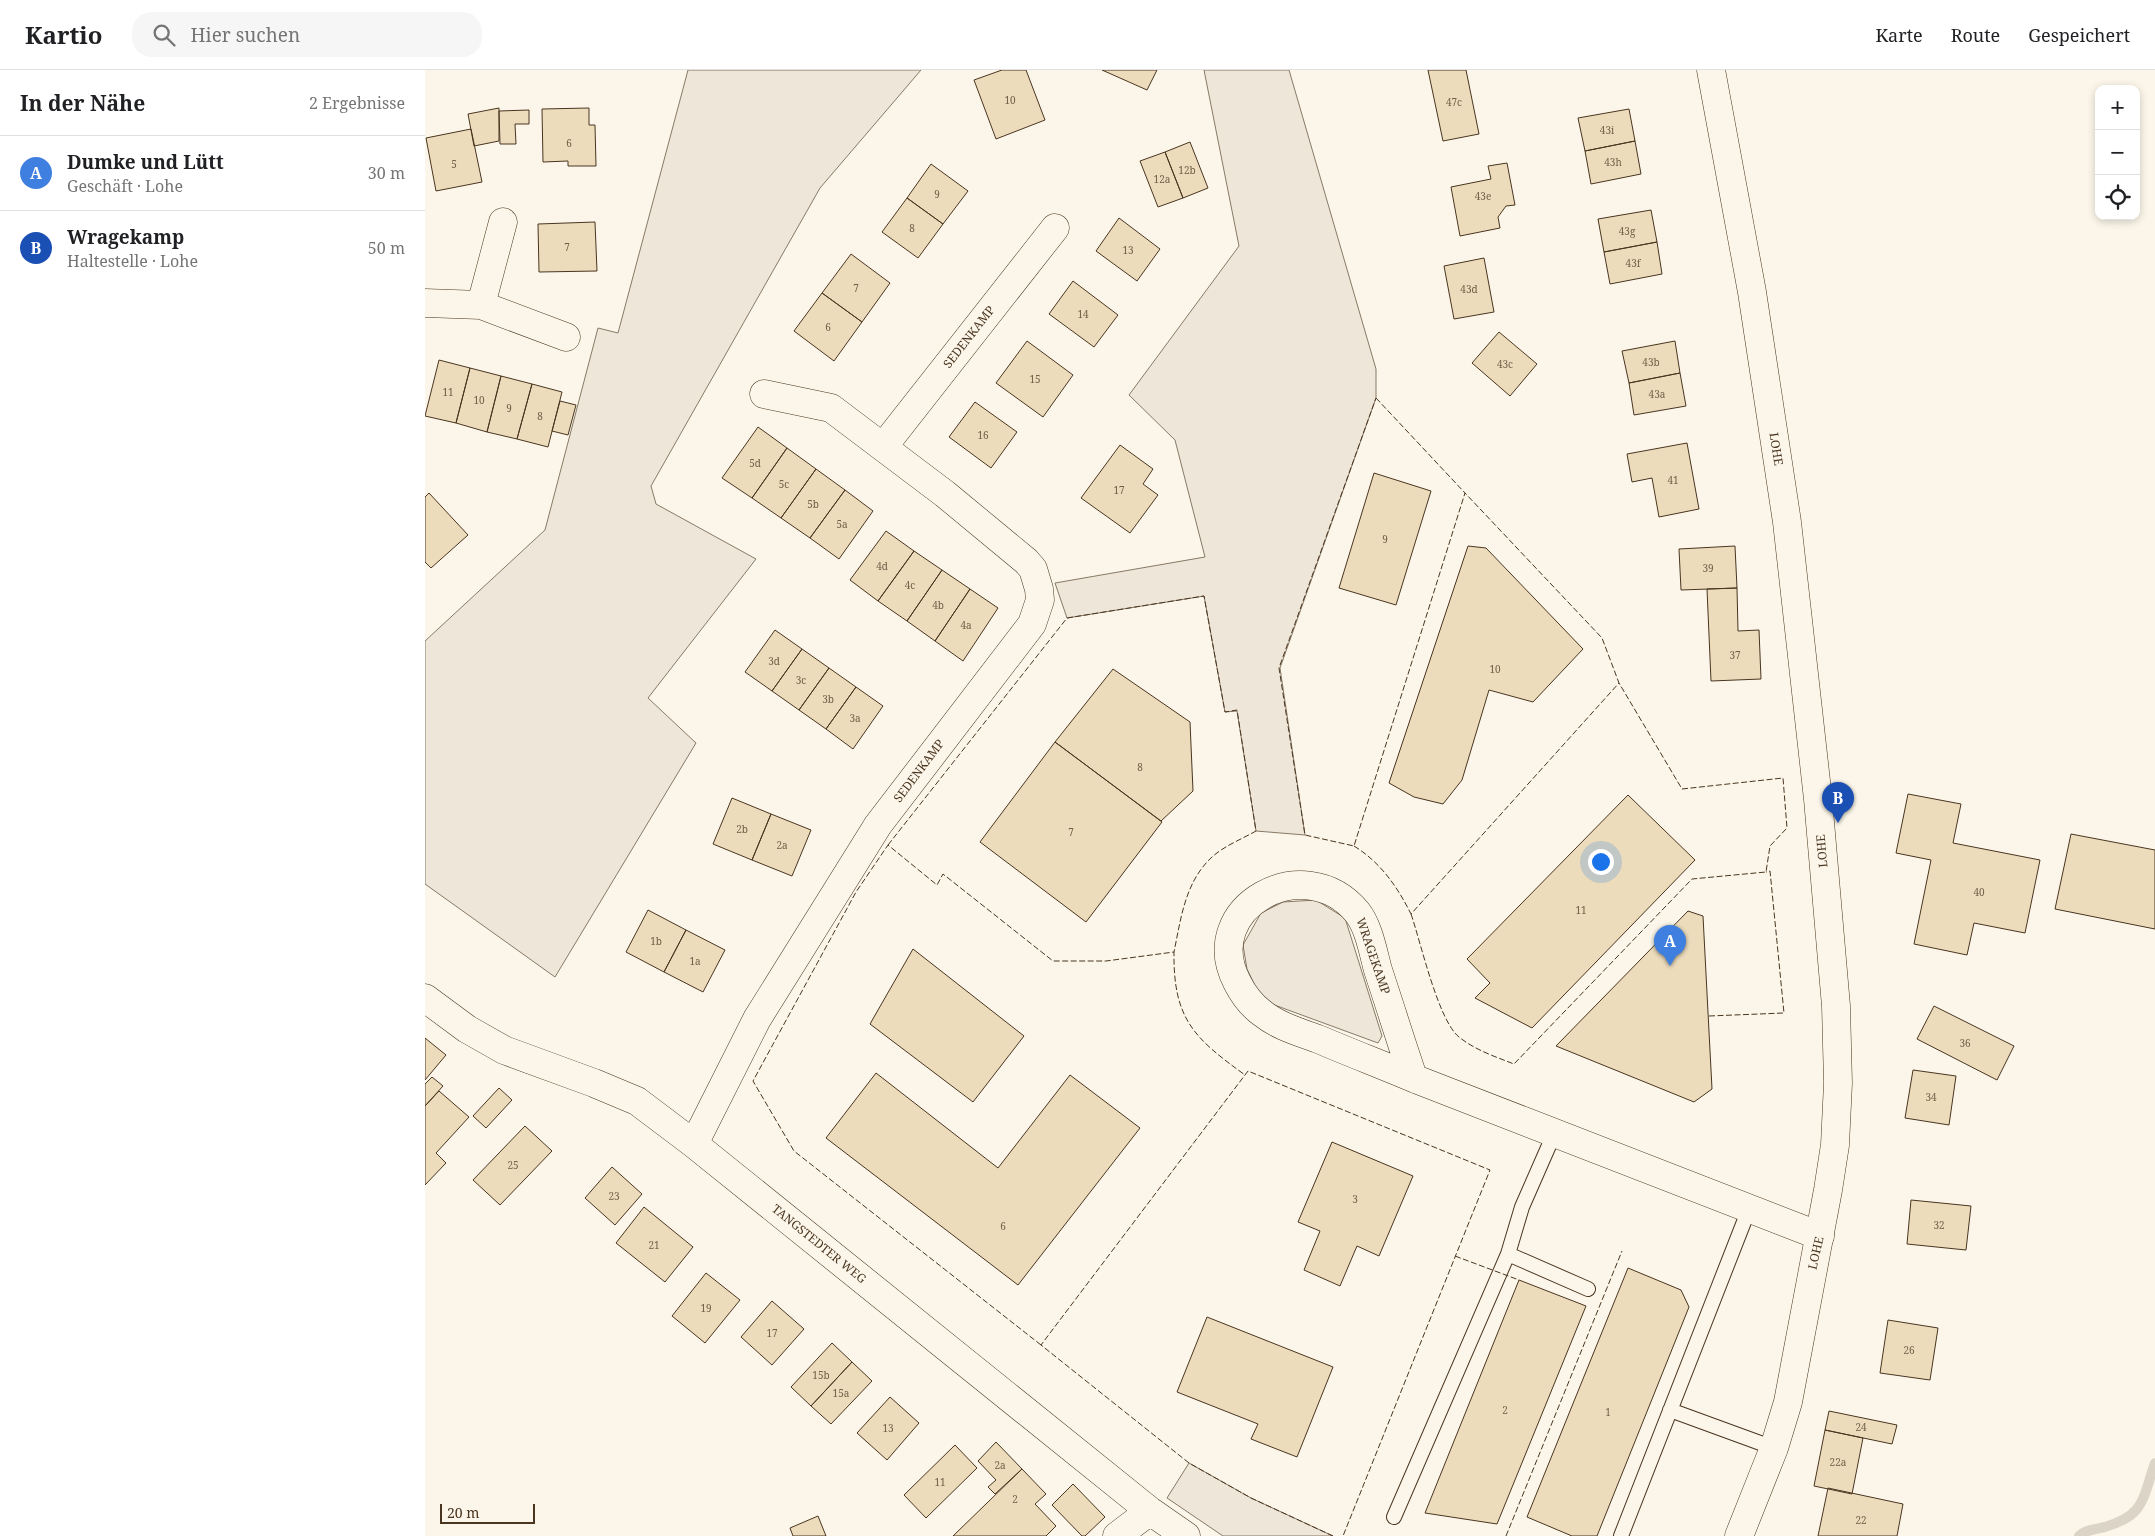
<!DOCTYPE html>
<html lang="de">
<head>
<meta charset="utf-8">
<style>
  :root { --surface:#fff; --page:#f6f6f6; --text:#202124; --muted:#757577; --line:#e0e0e0; --accent:#0f766e }
  body { margin:0; font-family:"Noto Serif",serif; background:var(--page); color:var(--text) }
  .controls { position:absolute; right:15px; top:15px; display:grid; overflow:hidden; border-radius:10px; box-shadow:0 2px 8px #0003 }
  .controls button { width:45px; height:45px; display:grid; place-items:center; padding:0; border:0; border-bottom:1px solid var(--line); background:var(--surface); color:var(--text); font:25px sans-serif }
  .scale { position:absolute; left:15px; bottom:12px; width:95px; box-sizing:border-box; padding-left:5px; border:2px solid #4a3520; border-top:0; font-size:14px; line-height:18px; white-space:nowrap; color:#4a3520; -webkit-text-stroke:4px #fbf6e9; paint-order:stroke }
  .you { position:absolute; left:1175px; top:791px; width:18px; height:18px; margin:-12px; border:4px solid #fff; border-radius:50%; background:#1a73e8; box-shadow:0 0 0 8px #1a73e833 }
  .badge { display:grid; place-items:center; width:32px; height:32px; border-radius:50%; background:var(--accent); color:#fff; font-size:16px; font-weight:700 }
  .pin { position:absolute; translate:-50% -41px; filter:drop-shadow(0 1px 2px #0008) }
  .pin::after { content:''; position:absolute; top:26px; width:18px; height:15px; background:inherit; clip-path:polygon(0 0,100% 0,50% 100%) }
  .list { margin:0; padding:0; list-style:none }
  h2 { display:flex; justify-content:space-between; align-items:center; height:65px; margin:0; padding:0 20px; font-size:21px }
  h2 small { font-size:16px; font-weight:400; color:var(--muted) }
  .list li { display:grid; grid-template-columns:32px 1fr auto; gap:15px; align-items:center; box-sizing:border-box; height:75px; padding:0 20px; border-top:1px solid var(--line) }
  .list b { display:block; font-size:19px; white-space:nowrap }
  .list p { margin:0; font-size:16px; white-space:nowrap; color:var(--muted) }
  .list em { font-size:16px; font-style:normal; color:var(--muted) }
  .icon { flex:none; width:28px; height:28px; fill:none; stroke:currentColor; stroke-width:2; stroke-linecap:round; stroke-linejoin:round }
  .map { position:relative; flex:none; width:1730px; height:1466px; overflow:hidden }
  header { display:flex; align-items:center; gap:30px; box-sizing:border-box; height:70px; padding:0 25px; background:var(--surface); border-bottom:1px solid var(--line) }
  header strong { font-size:24px }
  nav { display:flex; gap:28px; margin-inline-start:auto; font-size:18px }
  .search { width:350px; height:45px; background:var(--page); display:flex; align-items:center; gap:12px; box-sizing:border-box; padding:0 18px; border-radius:20px; color:var(--muted); font-size:19px }
  main { display:flex }
  aside { flex:1; background:var(--surface) }
  .map>svg:first-child { display:block }
  .green { fill:#ede6d9; stroke:#887966 }
  .lines { fill:none; stroke-linecap:round; stroke-linejoin:round }
  .stream { stroke:#dcd4c6; stroke-width:10 }
  .building { fill:#ecdcbc; stroke:#4a3520 }
  .lane-casing { stroke:#4a3520; stroke-width:16 }
  .street-casing { stroke:#4a3520; stroke-width:29 }
  .secondary-casing { stroke:#4a3520; stroke-width:29 }
  .lane { stroke:#fbf6e9; stroke-width:14 }
  .street { stroke:#fbf6e9; stroke-width:28 }
  .secondary { stroke:#fbf6e9; stroke-width:28 }
  .fence { stroke:#4a3520; stroke-width:1; stroke-dasharray:6 2.5; stroke-linecap:butt }
  .labels { text-anchor:middle; stroke-width:4; stroke-linejoin:round; paint-order:stroke }
  .number-label { font-size:10px; fill:#725f47 }
  .street-label { font-size:12px; fill:#4a3520; stroke:#fbf6e9 }
</style>
</head>
<body>
<header>
<strong>Kartio</strong>
<div class="search"><svg class="icon" aria-label="search" viewBox="0 0 24 24"><circle cx="10" cy="10" r="6"/><path d="M15 15l6 6"/></svg>Hier suchen</div>
<nav><a>Karte</a><a>Route</a><a>Gespeichert</a></nav>
</header>
<main>
<aside>
<h2>In der Nähe<small>2 Ergebnisse</small></h2>
<ul class="list">
<li><span class="badge" style="background:#3f7fe0">A</span><div><b>Dumke und Lütt</b><p>Geschäft · Lohe</p></div><em>30 m</em></li>
<li><span class="badge" style="background:#1a4fb4">B</span><div><b>Wragekamp</b><p>Haltestelle · Lohe</p></div><em>50 m</em></li>
</ul>
</aside>
<div class="map">
<svg width="1730" height="1466" viewBox="0 0 1730 1466">
  <rect width="100%" height="100%" fill="#fbf6e9"/>
  <path class="green" d="M263 0H496L395 118 226 416 231 434 331 489 223 628 271 673 130 907 0 814V571L120 460 173 258 193 263Z
    M779 0H864L951 299V328L855 598 880 765 831 761 812 641 800 642 779 526 642 548 630 513 780 487 750 370 704 325 814 176Z
    M891 830 920 848 957 966 953 973 844 933 834 924 822 899 818 875 836 843 858 832Z
    M764 1393 826 1428 908 1466H798L742 1428Z"/>
  <g class="lines">
    <path class="stream" d="M1654 1466C1660 1460 1671 1459 1680 1457 1720 1445 1717 1430 1730 1393"/>
  </g>
  <path class="building" d="M577 0H601L620 50 571 69 549 10Z
    M677 0H732L722 20Z
    M1003 0H1041L1054 64 1018 71Z
    M74 38V71L49 76 43 44Z
    M164 38V55H170L171 96H143V91L118 92 117 39Z
    M1204 39 1210 71 1160 81 1153 48Z
    M104 40V54H90L91 74H75L74 41Z
    M46 59 57 112 11 121 1 68Z
    M1210 71 1216 104 1166 114 1160 81Z
    M765 72 783 118 758 128 740 82Z
    M740 82 758 128 733 137 715 91Z
    M1082 93 1090 135 1081 136 1073 147 1075 158 1035 166 1026 117 1066 109 1063 96Z
    M506 94 543 121 518 154 482 128Z
    M482 128 518 154 493 188 457 162Z
    M1226 140 1232 172 1179 182 1173 149Z
    M694 148 735 179 712 211 671 181Z
    M170 152 172 201 114 202 113 154Z
    M1232 172 1237 204 1185 214 1179 182Z
    M426 184 465 213 437 252 397 223Z
    M1059 188 1069 242 1029 249 1019 196Z
    M648 211 693 245 669 277 624 244Z
    M397 223 437 252 409 291 369 261Z
    M1074 262 1112 294 1085 326 1047 293Z
    M602 271 648 305 618 347 571 313Z
    M1250 271 1255 303 1204 313 1197 281Z
    M14 290 45 298 31 353 0 346Z
    M45 298 76 306 62 362 31 353Z
    M1255 303 1261 336 1209 345 1204 313Z
    M76 306 107 314 92 369 62 362Z
    M107 314 137 322 123 377 92 369Z
    M135 331 151 335 143 365 127 361Z
    M550 332 592 362 566 398 524 367Z
    M333 357 362 378 327 428 297 408Z
    M1262 373 1274 439 1234 447 1227 408 1207 412 1202 384Z
    M695 375 728 399 718 414 733 425 705 463 656 428Z
    M362 378 391 399 356 448 327 428Z
    M391 399 420 420 385 468 356 448Z
    M949 403 1006 421 971 535 914 518Z
    M420 420 448 441 414 489 385 468Z
    M4 423 43 465 6 498 0 492V427Z
    M461 461 489 481 453 531 425 510Z
    M1043 476 1061 478 1158 579 1108 632 1064 620 1037 710 1018 734 989 727 964 713Z
    M1310 476 1312 518 1256 520 1254 479Z
    M489 481 517 500 482 551 453 531Z
    M517 500 545 519 510 571 482 551Z
    M1312 518 1313 561 1334 560 1336 609 1286 611 1282 519Z
    M545 519 573 538 538 591 510 571Z
    M350 560 377 579 347 621 320 602Z
    M377 579 404 598 374 640 347 621Z
    M404 598 431 617 401 659 374 640Z
    M688 599 765 652 768 721 736 751 630 672Z
    M431 617 458 636 428 679 401 659Z
    M630 672 737 752 661 852 555 772Z
    M1483 724 1536 734 1528 773 1615 790 1600 863 1549 853 1542 885 1489 874 1506 790 1471 783Z
    M1203 725 1270 790 1107 958 1050 928 1065 913 1042 889Z
    M307 728 346 744 327 790 288 774Z
    M346 744 386 760 367 806 327 790Z
    M1646 764 1730 780V859L1630 839Z
    M223 840 261 860 239 902 201 882Z
    M1263 841 1278 846 1287 1019 1269 1032 1131 976Z
    M261 860 300 880 278 922 239 902Z
    M488 879 599 966 548 1032 445 954Z
    M1509 936 1589 976 1572 1010 1492 969Z
    M0 968 21 985 0 1010Z
    M1488 1000 1531 1006 1524 1055 1480 1048Z
    M451 1003 573 1098 645 1005 715 1058 593 1215 401 1068Z
    M7 1007 18 1016 0 1036V1014Z
    M74 1018 87 1030 61 1058 48 1046Z
    M14 1021 44 1047 11 1083 21 1093 0 1115V1036Z
    M100 1056 127 1081 75 1135 48 1110Z
    M907 1072 988 1106 954 1186 932 1176 915 1216 879 1200 895 1161 873 1152Z
    M187 1097 217 1124 190 1155 160 1128Z
    M1486 1130 1546 1136 1541 1180 1482 1174Z
    M219 1137 268 1177 240 1212 191 1173Z
    M1203 1198 1256 1220 1264 1237 1172 1466H1147L1102 1447Z
    M281 1203 315 1230 280 1273 247 1246Z
    M1094 1210 1161 1236 1072 1454 1000 1443Z
    M347 1231 379 1259 347 1295 316 1267Z
    M782 1247 908 1297 872 1387 826 1369 833 1354 752 1322Z
    M1463 1250 1513 1258 1505 1310 1455 1303Z
    M407 1273 427 1292 386 1336 366 1317Z
    M427 1292 447 1311 406 1354 386 1336Z
    M465 1327 494 1353 462 1390 432 1363Z
    M1404 1341 1472 1355 1467 1374 1400 1360Z
    M1400 1360 1438 1368 1427 1424 1389 1416Z
    M571 1372 597 1399 570 1424 563 1417 571 1410 553 1391Z
    M530 1375 552 1398 501 1448 479 1425Z
    M597 1399 621 1424 610 1434 631 1456 621 1466H528Z
    M648 1414 680 1447 660 1466H657L627 1435Z
    M1403 1418 1478 1434 1472 1466H1393Z
    M393 1446 401 1466H368L365 1458Z"/>
  <g class="lines">
    <g class="lane-casing">
      <path id="lane" d="M1129 1064 1097 1137 1083 1184 1163 1219
        M1245 1340 1349 1378
        M969 1447 1083 1184
        M1196 1466 1324 1139"/>
    </g>
    <g class="street-casing">
      <path id="street" d="M0 233 56 235 78 152
        M56 235 141 267
        M458 377 630 158
        M0 928 42 959 79 980 169 1013 212 1031 269 1074 725 1441 761 1466
        M988 1007C976 972 965 936 953 900 948 882 944 857 932 842 880 779 773 837 812 912 818 924 826 935 837 943 853 956 874 962 893 969 926 983 960 996 993 1010 1127 1063 1261 1115 1395 1166
        M269 1074 332 949 453 755 607 554 615 530 614 519 608 499 601 491 520 424 406 338 339 324
        M692 1466 725 1441"/>
    </g>
    <g class="secondary-casing">
      <path id="secondary" d="M1286 0 1327 222 1362 452 1393 729 1411 936 1413 1013 1410 1075 1403 1120 1363 1332 1349 1378 1314 1466"/>
    </g>
    <use href="#lane" class="lane"/>
    <use href="#street" class="street"/>
    <use href="#secondary" class="secondary"/>
    <path class="fence" d="M951 328 1040 423 929 776 880 765 854 598Z
      M463 775 642 548 779 526 800 642 812 640 831 761C817 769 799 776 787 787 760 812 756 848 749 882
      M929 776C955 792 972 816 986 844L1194 613 1177 568 1040 423
      M986 844C996 873 1013 950 1034 967 1050 980 1071 987 1089 994L1267 809 1341 802 1345 776 1362 758 1358 708 1257 719 1194 613
      M1284 946 1359 943 1345 801 1341 802
      M1030 1186 1094 1210
      M616 1275 369 1081 328 1011 431 822 463 775 512 815 518 804 628 891H681L749 882C748 949 769 968 820 1005
      M908 1466 826 1428 764 1393 616 1275 823 1001 1065 1100 918 1466
      M1081 1466 1197 1181"/>
  </g>
  <g class="labels">
    <g class="number-label">
      <text x="585" y="34">10</text>
      <text x="1029" y="36">47c</text>
      <text x="1182" y="64">43i</text>
      <text x="144" y="77">6</text>
      <text x="1188" y="96">43h</text>
      <text x="29" y="98">5</text>
      <text x="762" y="104">12b</text>
      <text x="737" y="113">12a</text>
      <text x="512" y="128">9</text>
      <text x="1058" y="130">43e</text>
      <text x="487" y="162">8</text>
      <text x="1202" y="165">43g</text>
      <text x="142" y="181">7</text>
      <text x="703" y="184">13</text>
      <text x="1208" y="197">43f</text>
      <text x="431" y="222">7</text>
      <text x="1044" y="223">43d</text>
      <text x="658" y="248">14</text>
      <text x="403" y="261">6</text>
      <text x="1226" y="296">43b</text>
      <text x="1080" y="298">43c</text>
      <text x="610" y="313">15</text>
      <text x="23" y="326">11</text>
      <text x="1232" y="328">43a</text>
      <text x="54" y="334">10</text>
      <text x="84" y="342">9</text>
      <text x="115" y="350">8</text>
      <text x="558" y="369">16</text>
      <text x="330" y="397">5d</text>
      <text x="1248" y="414">41</text>
      <text x="359" y="418">5c</text>
      <text x="694" y="424">17</text>
      <text x="388" y="438">5b</text>
      <text x="417" y="458">5a</text>
      <text x="960" y="473">9</text>
      <text x="457" y="500">4d</text>
      <text x="1283" y="502">39</text>
      <text x="485" y="519">4c</text>
      <text x="513" y="539">4b</text>
      <text x="541" y="559">4a</text>
      <text x="1310" y="589">37</text>
      <text x="349" y="595">3d</text>
      <text x="1070" y="603">10</text>
      <text x="376" y="614">3c</text>
      <text x="403" y="633">3b</text>
      <text x="430" y="652">3a</text>
      <text x="715" y="701">8</text>
      <text x="317" y="763">2b</text>
      <text x="646" y="766">7</text>
      <text x="357" y="779">2a</text>
      <text x="1554" y="826">40</text>
      <text x="1156" y="844">11</text>
      <text x="231" y="875">1b</text>
      <text x="270" y="895">1a</text>
      <text x="1540" y="977">36</text>
      <text x="1506" y="1031">34</text>
      <text x="88" y="1099">25</text>
      <text x="189" y="1130">23</text>
      <text x="930" y="1133">3</text>
      <text x="1514" y="1159">32</text>
      <text x="578" y="1160">6</text>
      <text x="229" y="1179">21</text>
      <text x="281" y="1242">19</text>
      <text x="347" y="1267">17</text>
      <text x="1484" y="1284">26</text>
      <text x="396" y="1309">15b</text>
      <text x="416" y="1327">15a</text>
      <text x="1080" y="1344">2</text>
      <text x="1183" y="1346">1</text>
      <text x="1436" y="1361">24</text>
      <text x="463" y="1362">13</text>
      <text x="1413" y="1396">22a</text>
      <text x="575" y="1399">2a</text>
      <text x="515" y="1416">11</text>
      <text x="590" y="1433">2</text>
      <text x="1436" y="1454">22</text>
    </g>
    <g class="street-label">
      <text transform="translate(544 267) rotate(-52)" y="4">SEDENKAMP</text>
      <text transform="translate(1351 379) rotate(81)" y="4">LOHE</text>
      <text transform="translate(494 701) rotate(-53)" y="4">SEDENKAMP</text>
      <text transform="translate(1397 781) rotate(-95)" y="4">LOHE</text>
      <text transform="translate(948 886) rotate(71)" y="4">WRAGEKAMP</text>
      <text transform="translate(394 1174) rotate(39)" y="4">TANGSTEDTER WEG</text>
      <text transform="translate(1391 1183) rotate(-77)" y="4">LOHE</text>
    </g>
  </g>
</svg>
<div class="controls">
<button>+</button>
<button>−</button>
<button><svg class="icon" aria-label="locate" viewBox="0 0 24 24"><circle cx="12" cy="12" r="6"/><path d="M12 2v4M12 18v4M2 12h4M18 12h4"/></svg></button>
</div>
<div class="scale">20 m</div>
<div class="you"></div>
<div class="pin badge" style="left:1245px;top:896px;background:#3f7fe0">A</div>
<div class="pin badge" style="left:1413px;top:753px;background:#1a4fb4">B</div>
</div>
</main>
</body>
</html>
